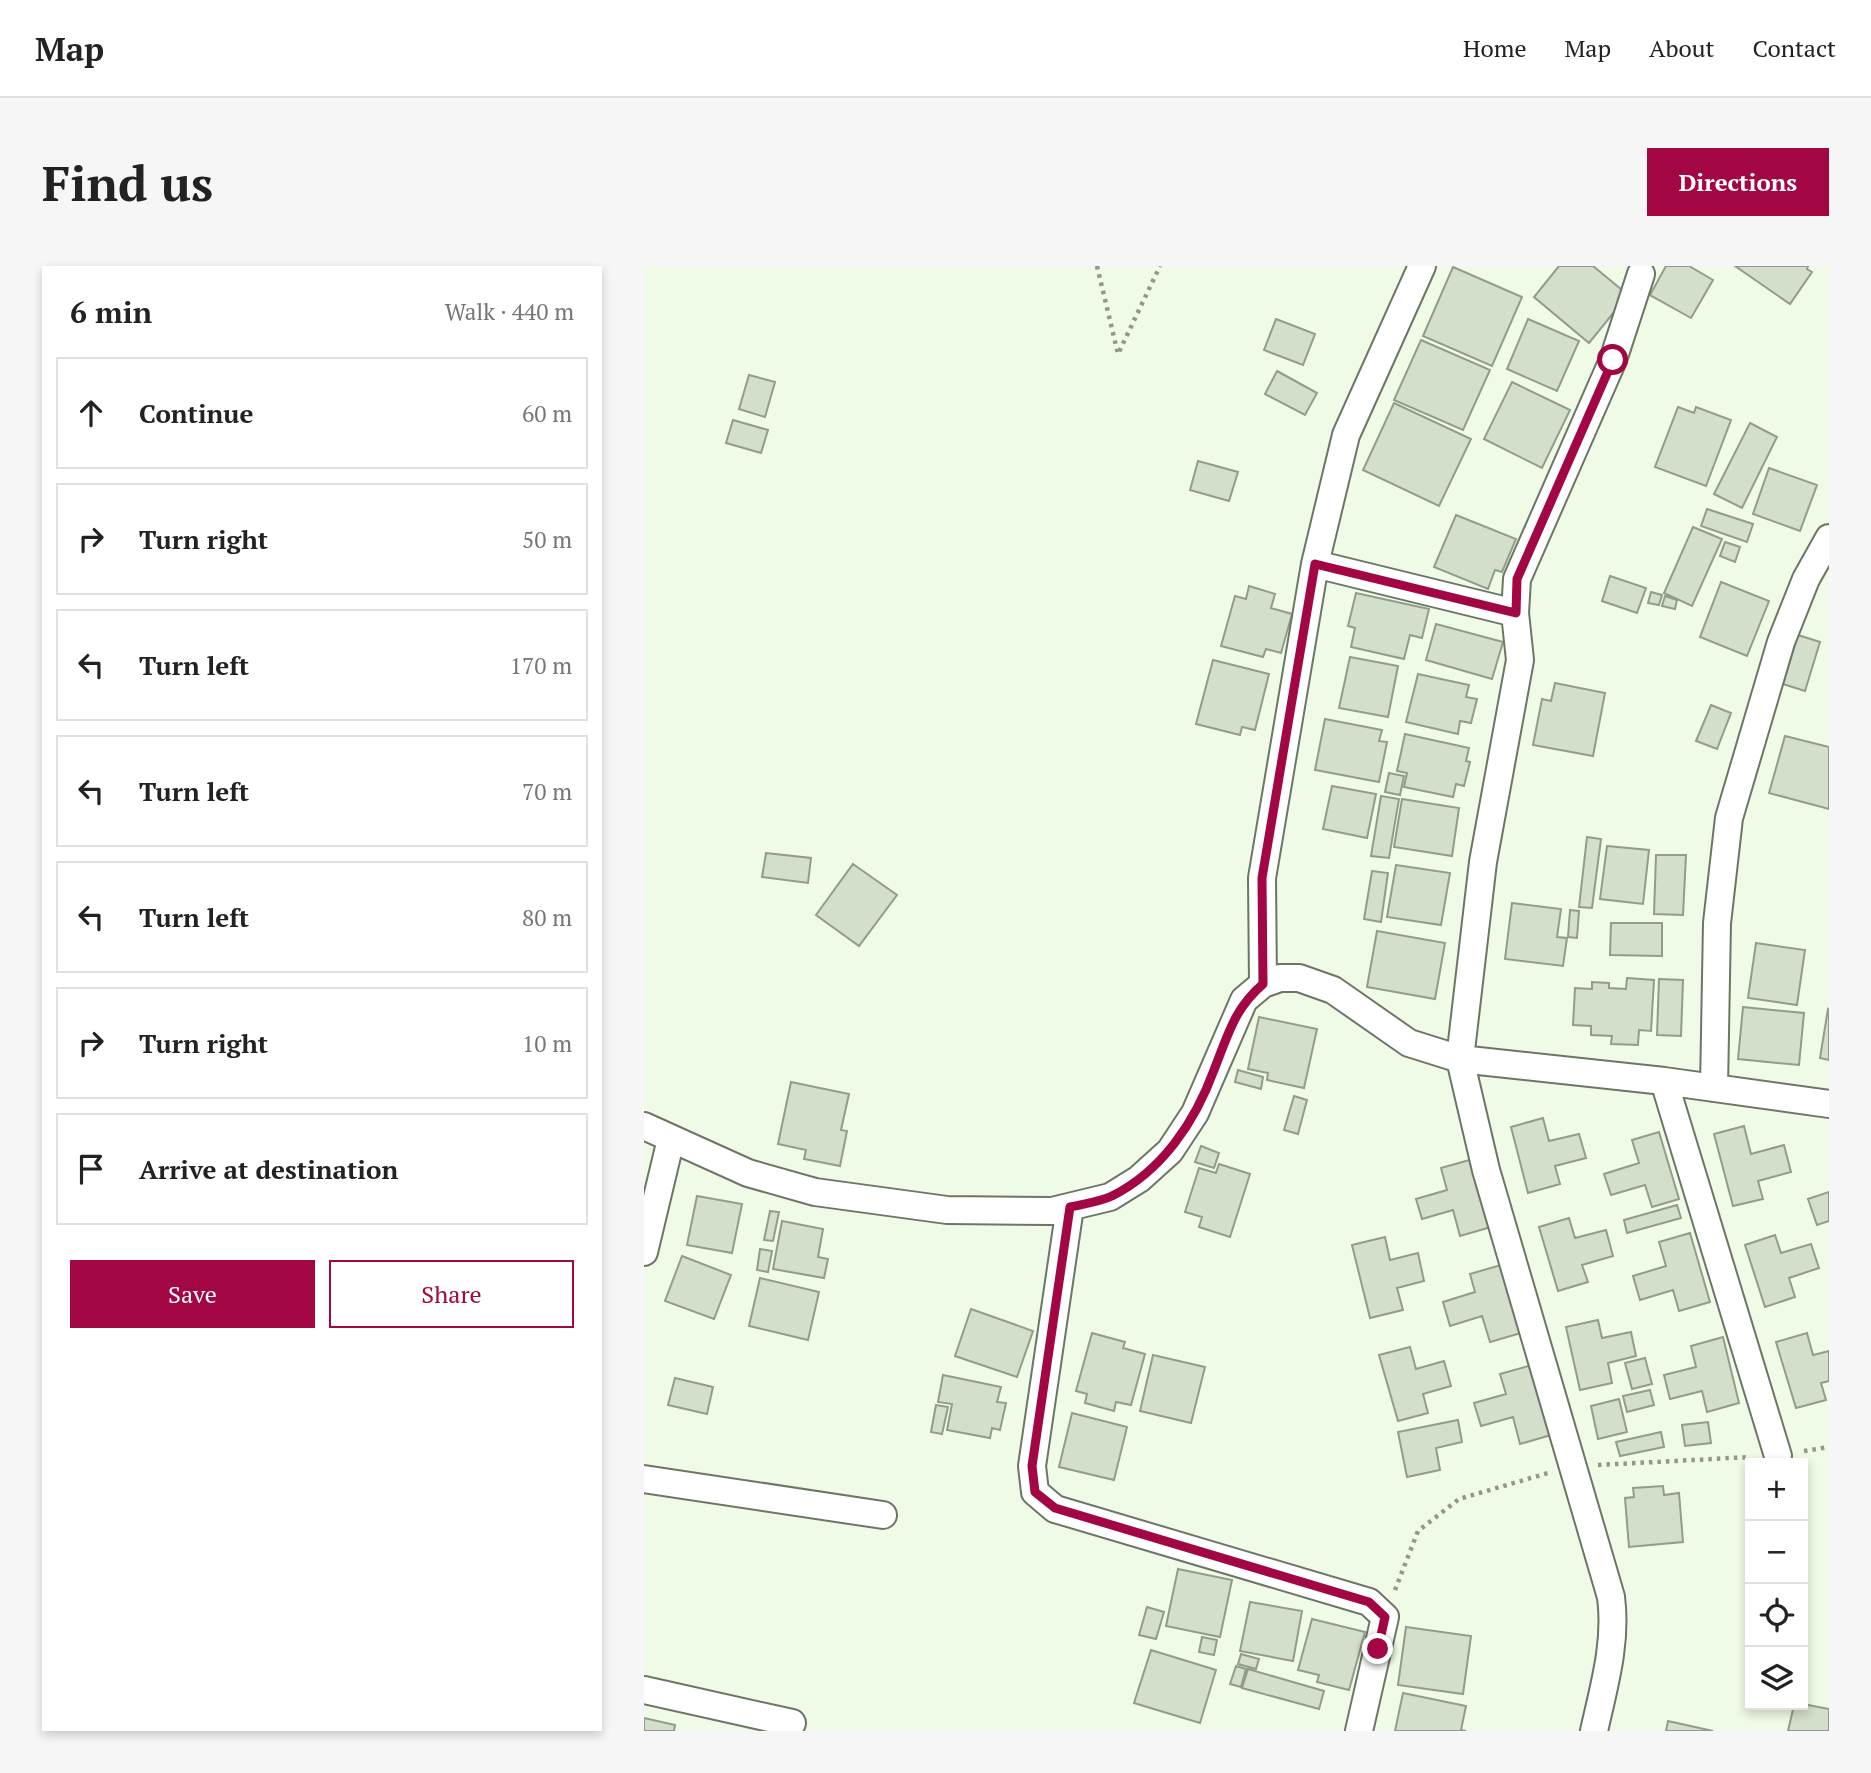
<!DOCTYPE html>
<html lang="en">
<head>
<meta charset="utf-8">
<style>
  :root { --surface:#fff; --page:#f6f6f6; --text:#222; --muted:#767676; --line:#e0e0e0; --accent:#a20744 }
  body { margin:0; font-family:"PT Serif",serif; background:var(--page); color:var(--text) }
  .controls { position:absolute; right:21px; bottom:21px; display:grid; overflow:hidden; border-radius:0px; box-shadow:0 4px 10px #0003 }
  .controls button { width:63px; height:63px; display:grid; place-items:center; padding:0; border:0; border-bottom:2px solid var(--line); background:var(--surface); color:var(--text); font:35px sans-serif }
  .stop { position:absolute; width:21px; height:21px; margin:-16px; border:5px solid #a20744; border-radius:50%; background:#fff }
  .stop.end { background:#a20744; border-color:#fff; box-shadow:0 2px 7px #0008 }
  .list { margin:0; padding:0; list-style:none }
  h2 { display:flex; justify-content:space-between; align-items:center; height:91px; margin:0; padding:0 28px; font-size:30px }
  h2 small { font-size:23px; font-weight:400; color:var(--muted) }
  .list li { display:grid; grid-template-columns:46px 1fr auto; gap:21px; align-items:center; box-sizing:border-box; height:112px; margin:0 14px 14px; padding:0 14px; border:2px solid var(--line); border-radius:0px }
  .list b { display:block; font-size:26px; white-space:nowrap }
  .list em { font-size:23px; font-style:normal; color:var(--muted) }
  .actions { display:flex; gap:14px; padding:21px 28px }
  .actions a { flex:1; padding:16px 0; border:2px solid var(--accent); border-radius:0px; text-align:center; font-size:24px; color:var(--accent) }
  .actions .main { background:var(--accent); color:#fff }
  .icon { flex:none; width:38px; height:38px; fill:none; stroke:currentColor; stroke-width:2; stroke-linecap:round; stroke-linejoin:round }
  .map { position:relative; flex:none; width:1185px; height:1465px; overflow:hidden; border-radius:0px }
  header { display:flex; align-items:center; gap:42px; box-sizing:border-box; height:98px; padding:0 35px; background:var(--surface); border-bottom:2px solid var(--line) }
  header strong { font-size:33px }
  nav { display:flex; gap:38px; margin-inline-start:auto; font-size:24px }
  .intro { display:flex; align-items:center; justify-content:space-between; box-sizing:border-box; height:168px; padding:0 42px }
  h1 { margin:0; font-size:49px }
  .button { padding:18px 32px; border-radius:0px; background:var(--accent); color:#fff; font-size:24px; font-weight:700 }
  main { display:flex; gap:42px; padding:0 42px }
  aside { flex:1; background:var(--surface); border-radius:0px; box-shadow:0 4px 10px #0003 }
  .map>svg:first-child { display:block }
  .building { fill:#d3dfca; stroke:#919d89; stroke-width:2 }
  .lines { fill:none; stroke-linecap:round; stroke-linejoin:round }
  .street-casing { stroke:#6b7664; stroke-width:30 }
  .path { stroke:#90988a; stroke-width:4.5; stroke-dasharray:3.5 5; stroke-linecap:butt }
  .street { stroke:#fff; stroke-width:26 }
  .route { stroke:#a20744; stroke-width:9 }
</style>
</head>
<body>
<header>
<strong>Map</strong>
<nav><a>Home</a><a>Map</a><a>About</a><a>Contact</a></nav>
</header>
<div class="intro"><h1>Find us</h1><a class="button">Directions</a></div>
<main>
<aside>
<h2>6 min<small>Walk · 440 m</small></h2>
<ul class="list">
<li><svg class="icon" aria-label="ahead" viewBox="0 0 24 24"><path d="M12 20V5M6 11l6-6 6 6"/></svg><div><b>Continue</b></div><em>60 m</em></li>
<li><svg class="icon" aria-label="right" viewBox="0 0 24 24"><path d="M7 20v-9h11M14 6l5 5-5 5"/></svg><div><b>Turn right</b></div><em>50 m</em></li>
<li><svg class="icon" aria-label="left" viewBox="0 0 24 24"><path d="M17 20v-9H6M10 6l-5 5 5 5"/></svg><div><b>Turn left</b></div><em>170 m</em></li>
<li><svg class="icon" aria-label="left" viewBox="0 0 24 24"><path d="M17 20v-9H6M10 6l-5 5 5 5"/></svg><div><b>Turn left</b></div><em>70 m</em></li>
<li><svg class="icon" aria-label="left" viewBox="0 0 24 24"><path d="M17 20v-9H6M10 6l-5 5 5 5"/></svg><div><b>Turn left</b></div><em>80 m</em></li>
<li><svg class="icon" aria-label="right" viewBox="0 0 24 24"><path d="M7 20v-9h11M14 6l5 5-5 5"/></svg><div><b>Turn right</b></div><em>10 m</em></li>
<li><svg class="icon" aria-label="arrive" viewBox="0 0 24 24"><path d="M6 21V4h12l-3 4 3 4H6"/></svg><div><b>Arrive at destination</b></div></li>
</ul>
<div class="actions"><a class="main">Save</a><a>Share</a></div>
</aside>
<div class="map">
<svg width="1185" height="1465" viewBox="0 0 1185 1465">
  <rect width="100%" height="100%" fill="#effbe6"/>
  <path class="building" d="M915 0H949L984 29 945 77 890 31Z
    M1022 0H1045L1069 14 1047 52 1006 29Z
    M1091 0H1164L1163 3 1168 6 1146 38Z
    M809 1 878 31 848 100 779 70Z
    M632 53 671 68 659 99 620 84Z
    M884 53 935 75 913 125 863 103Z
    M777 74 846 104 819 164 750 134Z
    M633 105 673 127 661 149 621 128Z
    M105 109 131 116 121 151 95 143Z
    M868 116 926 144 898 202 840 173Z
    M750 137 827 173 795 240 719 204Z
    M1034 141 1050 147 1052 141 1087 154 1062 220 1011 201Z
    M89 154 124 164 117 187 82 177Z
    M1106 157 1133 171 1098 242 1070 228Z
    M554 195 594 206 585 235 546 224Z
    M1125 202 1173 219 1156 265 1109 248Z
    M1063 243 1109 258 1103 276 1057 260Z
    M812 249 872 273 858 306 851 304 844 323 790 301Z
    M1049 261 1078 273 1048 340 1020 327Z
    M1081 276 1096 281 1091 296 1076 290Z
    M966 310 1002 322 993 347 958 335Z
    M1077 316 1125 335 1103 390 1056 371Z
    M605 320 631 328 627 342 648 348 637 387 622 383 619 391 577 380 591 330 602 333Z
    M1007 326 1018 329 1015 339 1004 337Z
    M712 327 785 343 778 372 766 369 760 393 707 381 711 362 704 360Z
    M1021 330 1033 334 1031 343 1018 340Z
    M792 358 859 376 848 413 782 394Z
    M1154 369 1176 376 1161 425 1139 418Z
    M706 391 754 400 744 451 695 442Z
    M569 394 625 408 611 464 598 461 596 469 552 458Z
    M774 408 825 419 822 431 833 433 827 457 816 455 814 468 762 456Z
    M911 417 961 427 949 490 889 479 898 433 907 435Z
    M1067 439 1087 447 1073 483 1052 475Z
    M681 453 738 464 735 475 743 476 735 516 671 504Z
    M761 468 825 482 822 495 826 496 820 520 812 518 809 531 760 521 763 507 753 505Z
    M1141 470 1185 481V543L1125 527Z
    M745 507 760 510 756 529 741 526Z
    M688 520 732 528 723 572 679 563Z
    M737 530 755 533 745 592 727 590Z
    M758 533 815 542 808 590 750 581Z
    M943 571 957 573 948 642 935 641Z
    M963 580 1005 584 999 638 956 633Z
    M122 587 167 592 164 617 118 611Z
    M1012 589H1042L1039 649 1010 648Z
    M209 598 253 629 215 680 172 649Z
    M752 599 806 607 797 659 743 651Z
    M728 605 744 607 737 656 720 653Z
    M868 637 917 643 913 671 923 672 919 700 861 693Z
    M926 644 935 645 933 672 924 671Z
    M967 657H1018V690L966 689Z
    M733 665 801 677 791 733 723 721Z
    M1112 677 1161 684 1153 739 1104 732Z
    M983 712 1010 714 1007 765 995 764 994 779 967 778 968 770 947 769V760L929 759 931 722 948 723V716L965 717V722L982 723Z
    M1015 713 1039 714 1037 770 1013 769Z
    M1099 741 1160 747 1155 799 1094 793Z
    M1184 743 1185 744V794L1176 792Z
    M615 751 673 763 660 822 623 814 624 807 604 803Z
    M594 804 619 811 617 823 591 816Z
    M147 816 205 828 197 864 203 865 196 900 160 893 162 884 134 878Z
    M650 830 663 834 654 868 640 864Z
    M899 852 905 875 935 868 942 892 911 900 916 918 884 927 867 861Z
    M1100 860 1107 888 1140 879 1147 906 1114 915 1119 933 1089 940 1070 868Z
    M1015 866 1035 933 1008 941 1001 919 967 929 960 908 995 897 988 874Z
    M557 880 575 887 570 902 551 896Z
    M829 893 847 961 816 970 809 944 778 953 772 933 803 924 797 902Z
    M575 898 606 908 586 971 555 961 558 951 541 946 555 902 572 907Z
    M1185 926V955L1173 959 1164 933Z
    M53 930 98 938 88 987 43 979Z
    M1033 939 1037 952 983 967 980 954Z
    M126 945 135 946 129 975 120 974Z
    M925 952 931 972 962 964 969 990 938 999 944 1016 914 1025 895 961Z
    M138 955 179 963 174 991 184 993 180 1012 129 1003Z
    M1046 967 1066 1036 1035 1045 1029 1024 996 1034 989 1010 1022 1000 1015 976Z
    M1131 969 1137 987 1167 978 1175 1002 1145 1012 1151 1031 1121 1041 1101 979Z
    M741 971 746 994 774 987 780 1015 753 1022 759 1044 726 1052 708 979Z
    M116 983 128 985 124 1006 113 1004Z
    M38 990 87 1009 70 1053 21 1035Z
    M857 999 877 1067 846 1076 838 1050 806 1060 799 1036 831 1026 826 1008Z
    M116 1012 175 1026 164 1074 105 1060Z
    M327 1043 389 1065 373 1111 311 1090Z
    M954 1054 958 1072 987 1066 992 1090 964 1097 968 1117 936 1124 922 1061Z
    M448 1067 481 1076 479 1082 501 1088 487 1139 472 1136 470 1145 441 1137 443 1128 432 1125Z
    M1163 1067 1169 1089 1185 1085V1115L1177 1117 1182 1134 1152 1142 1132 1076Z
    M1079 1071 1095 1137 1063 1146 1058 1125 1026 1133 1020 1109 1052 1101 1047 1080Z
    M766 1081 772 1103 800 1095 807 1120 779 1128 784 1147 754 1155 735 1089Z
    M509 1089 561 1101 547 1157 496 1145Z
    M1001 1092 1008 1118 988 1123 981 1097Z
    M888 1099 907 1169 876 1178 869 1151 837 1160 830 1137 862 1128 856 1108Z
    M299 1109 357 1121 353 1136 362 1137 356 1164 348 1162 346 1172 303 1164 308 1138 294 1136Z
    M31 1112 69 1121 63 1148 24 1139Z
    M1006 1124 1010 1139 983 1146 979 1130Z
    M975 1133 983 1166 954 1173 947 1140Z
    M292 1139 304 1141 298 1168 287 1166Z
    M428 1147 483 1161 470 1214 415 1201Z
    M814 1154 818 1176 792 1182 796 1204 763 1211 754 1166Z
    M1064 1156 1067 1177 1041 1180 1038 1159Z
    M1017 1166 1020 1181 976 1190 972 1176Z
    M1019 1220 1020 1229 1035 1227 1039 1276 985 1281 981 1232 990 1231 989 1222Z
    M534 1303 588 1314 576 1371 522 1360Z
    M606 1336 658 1345 649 1395 596 1385Z
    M503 1341 520 1346 512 1373 495 1369Z
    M668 1353 721 1366 705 1424 673 1416 675 1409 654 1404Z
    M762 1361 827 1370 819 1428 754 1419Z
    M558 1371 573 1374 570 1389 555 1386Z
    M507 1384 572 1404 556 1457 490 1437Z
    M597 1388 615 1393 612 1403 594 1398Z
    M592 1400 602 1403 597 1421 586 1418Z
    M604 1403 680 1425 675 1443 598 1422Z
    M759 1427 822 1440 817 1464 822 1465H751Z
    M1159 1438 1185 1443V1465H1144L1150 1439Z
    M0 1452 31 1459 30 1465H0Z
    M1024 1455 1069 1465H1022Z"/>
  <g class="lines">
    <g class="street-casing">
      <path id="street" d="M671 298 871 347
        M619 718 618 612 671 298 702 169 778 0
        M1020 815 1134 1190
        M1070 822 1073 657 1085 552 1137 376 1162 313 1185 272
        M0 860 104 907 171 926 303 944 408 945 466 931 495 913 526 885 551 847 600 734 619 718 636 712H655L689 724 765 777 816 793 1020 815 1185 838
        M426 941 388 1200 391 1226 411 1243 725 1336 741 1351 715 1465
        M0 986 27 873
        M0 1213 239 1249
        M0 1424 148 1457
        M950 1465C960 1420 973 1377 967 1331L842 904 816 793 839 596 876 394 871 347 873 313 969 94 997 8"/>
    </g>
    <path class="path" d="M453 0 474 88 516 0
      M1160 1185 1185 1181
      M954 1199 1106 1191
      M751 1324 774 1265 815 1233 904 1207"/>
    <use href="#street" class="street"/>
  </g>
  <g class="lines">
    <path class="route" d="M734 1383 741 1351 725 1336 411 1242 391 1226 388 1200 426 941C439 938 455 936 468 930 518 905 551 856 570 804 584 769 590 743 619 718L618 612 671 298 872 347 873 313 969 94"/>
  </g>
</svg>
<div class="controls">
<button>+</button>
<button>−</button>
<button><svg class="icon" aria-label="locate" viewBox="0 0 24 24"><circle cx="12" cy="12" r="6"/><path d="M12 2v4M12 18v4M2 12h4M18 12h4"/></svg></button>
<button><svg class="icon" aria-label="layers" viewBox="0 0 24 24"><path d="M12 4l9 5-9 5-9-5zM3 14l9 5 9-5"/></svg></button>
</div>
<div class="stop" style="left:969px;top:94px"></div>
<div class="stop end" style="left:734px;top:1383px"></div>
</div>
</main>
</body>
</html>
